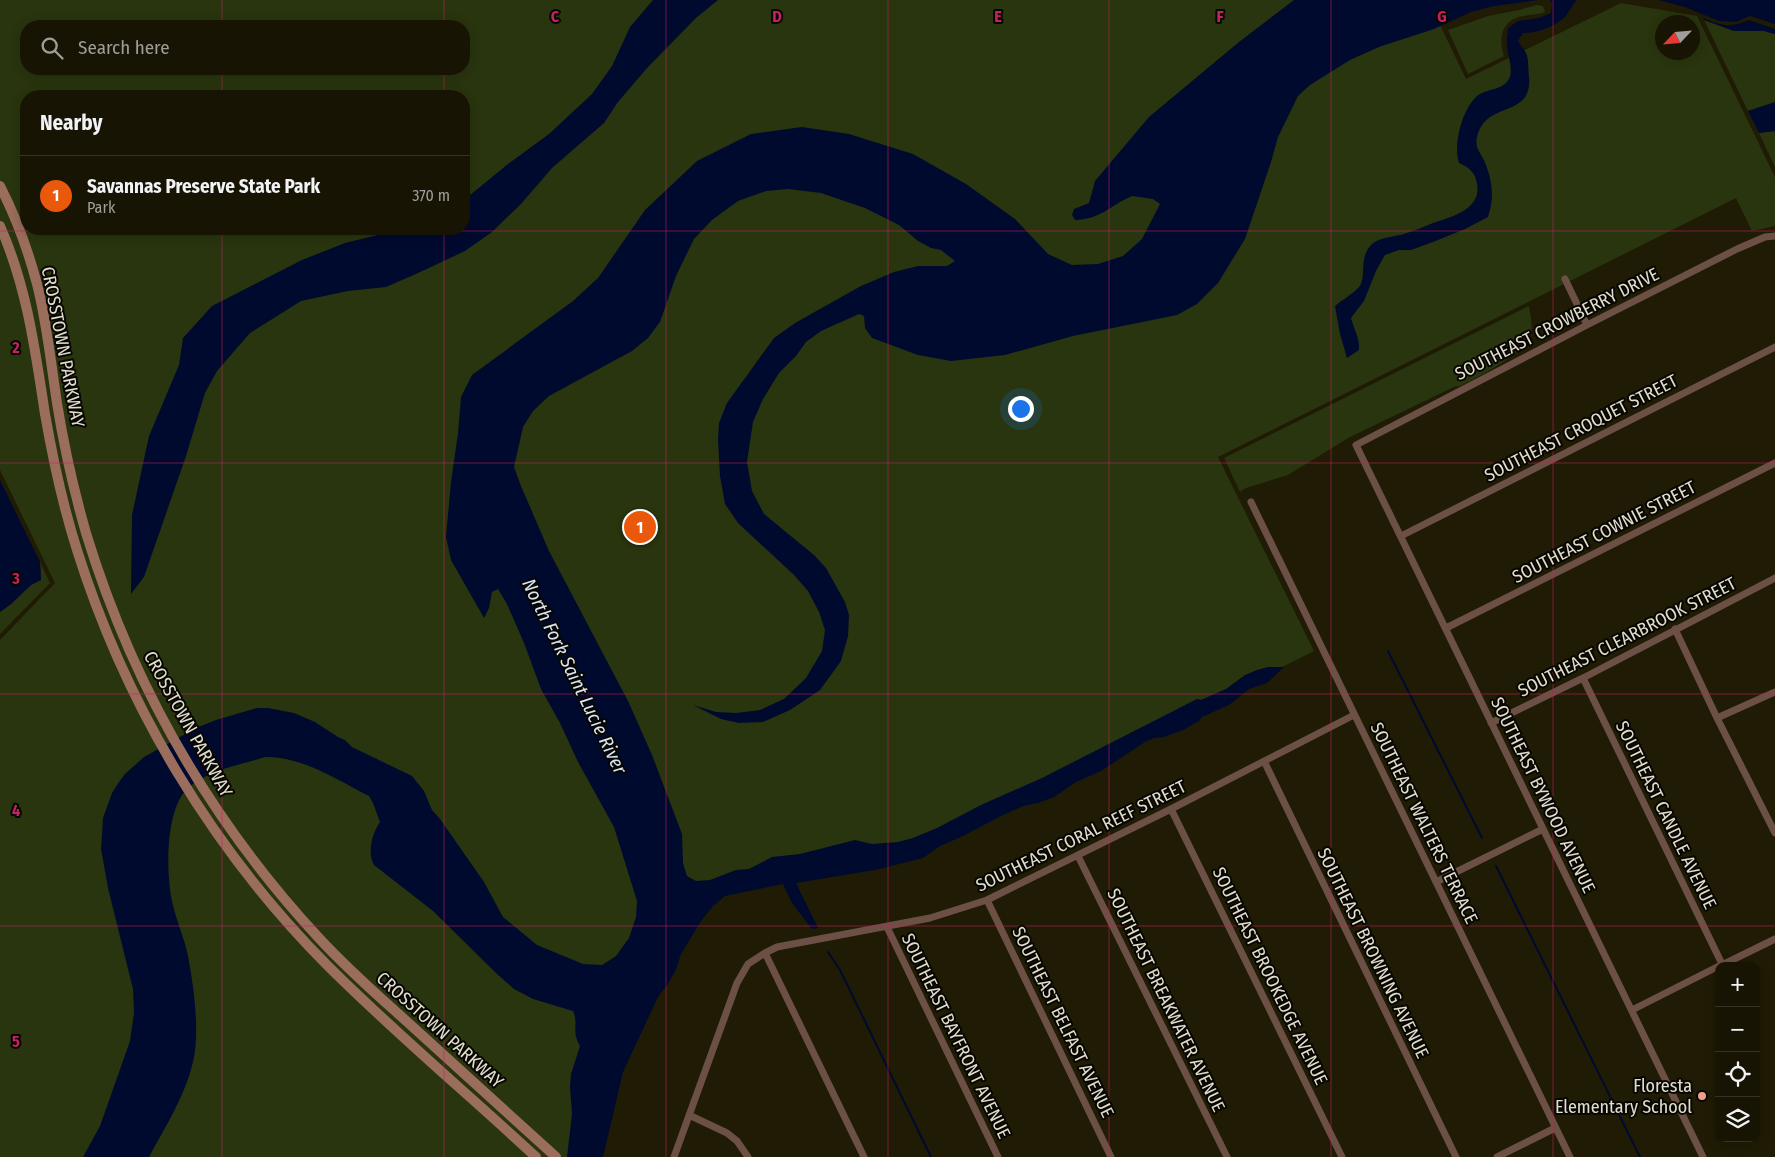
<!DOCTYPE html>
<html lang="en">
<head>
<meta charset="utf-8">
<style>
  :root { --surface:#181403; --page:#211d0d; --text:#f1f3f6; --muted:#9f9e9a; --line:#363325; --accent:#ea580c }
  body { margin:0; font-family:"Fira Sans Condensed",sans-serif; background:var(--page); color:var(--text) }
  .controls { position:absolute; right:15px; bottom:15px; display:grid; overflow:hidden; border-radius:10px; box-shadow:0 2px 12px #0003 }
  .controls button { width:45px; height:45px; display:grid; place-items:center; padding:0; border:0; border-bottom:1px solid var(--line); background:var(--surface); color:var(--text); font:25px sans-serif }
  .compass { position:absolute; left:1655px; top:15px; width:45px; height:45px; border-radius:50%; background:var(--surface); box-shadow:0 2px 12px #0003; rotate:244deg }
  .you { position:absolute; left:1020px; top:408px; width:18px; height:18px; margin:-12px; border:4px solid #fff; border-radius:50%; background:#1a73e8; box-shadow:0 0 0 8px #1a73e833 }
  .badge { display:grid; place-items:center; width:32px; height:32px; border-radius:50%; background:var(--accent); color:#fff; font-size:16px; font-weight:700 }
  .pin { position:absolute; translate:-50% -50%; border:2px solid #fff; box-shadow:0 1px 5px #0006 }
  .list { margin:0; padding:0; list-style:none }
  h2 { display:flex; justify-content:space-between; align-items:center; height:65px; margin:0; padding:0 20px; font-size:21px }
  h2 small { font-size:16px; font-weight:400; color:var(--muted) }
  .list li { display:grid; grid-template-columns:32px 1fr auto; gap:15px; align-items:center; box-sizing:border-box; height:80px; padding:0 20px; border-top:1px solid var(--line) }
  .list b { display:block; font-size:19px; white-space:nowrap }
  .list p { margin:0; font-size:16px; white-space:nowrap; color:var(--muted) }
  .list em { font-size:16px; font-style:normal; color:var(--muted) }
  .icon { flex:none; width:28px; height:28px; fill:none; stroke:currentColor; stroke-width:2; stroke-linecap:round; stroke-linejoin:round }
  .map { position:relative; flex:none; width:1775px; height:1157px; overflow:hidden }
  .search { position:absolute; background:var(--surface); box-shadow:0 2px 12px #0003; left:20px; top:20px; width:450px; height:55px; display:flex; align-items:center; gap:12px; box-sizing:border-box; padding:0 18px; border-radius:20px; color:var(--muted); font-size:19px }
  .panel { position:absolute; background:var(--surface); box-shadow:0 2px 12px #0003; left:20px; top:90px; width:450px; height:145px; border-radius:20px }
  .map>svg:first-child { display:block }
  .green { fill:#29350e; fill-rule:evenodd }
  .water { fill:#000a2e }
  .lines { fill:none; stroke-linecap:round; stroke-linejoin:round }
  .stream { stroke:#000a2e; stroke-width:2 }
  .street { stroke:#6d5045; stroke-width:7 }
  .secondary { stroke:#9b6d5c; stroke-width:10 }
  .grid { fill:none; stroke:#c42261; stroke-width:1; stroke-opacity:0.55 }
  .poi-dot { fill:#f49e88; stroke:#080601; stroke-width:2 }
  .labels { text-anchor:middle; stroke-width:4; stroke-linejoin:round; paint-order:stroke }
  .street-label { font-size:18px; fill:#e1ded0; stroke:#080601 }
  .poi-label { font-size:18px; fill:#e1ded0; stroke:#080601; text-anchor:end }
  .water-label { font-size:19px; font-style:italic; fill:#d9e4f4; stroke:#080601 }
  .grid-label { font-size:16px; text-anchor:middle; font-weight:bold; fill:#c42261; stroke:#080601; stroke-width:4; stroke-linejoin:round; paint-order:stroke }
</style>
</head>
<body>
<div class="map">
<svg width="1775" height="1157" viewBox="0 0 1775 1157">
  <rect width="100%" height="100%" fill="#201b04"/>
  <path class="green" d="M0 0H1428L1466 79 1621 3 1697 16 1775 177V226L1752 231 1736 198 1218 457 1314 651 953 832 679 895 584 1157H0V640L55 583 0 470ZM1662 22H1692V52H1662ZM26 26H464V69H26ZM26 96H464V229H26Z
    M1537 5 1543 6 1545 12C1535 16 1525 14 1516 18 1500 24 1499 42 1504 56L1468 74 1448 30 1488 16 1519 10Z
    M1704 20 1734 31H1764L1775 34V102L1748 111Z
    M1775 131V167L1759 133Z
    M1529 306C1530 313 1533 325 1531 333 1527 353 1476 378 1458 387L1456 386 1350 437 1288 475 1246 488 1240 492 1224 458Z
    M40 562 50 583 0 634V612L11 604 31 585 40 580 41 574Z"/>
  <path class="water" d="M653 0H718L696 18 648 67 618 102 604 123 552 168 521 204 492 232 465 251 416 274 386 287 348 291 301 301 250 333 217 371 205 393 186 456 144 577 131 594 132 515 149 436 179 365 183 338 212 306 302 260 345 243 402 229H464V200L508 164 549 134 592 94 612 66 630 27Z
    M1294 0H1538L1494 6 1471 12 1434 29 1379 47 1350 60 1310 85 1298 96 1278 137 1271 162 1245 239 1218 283 1197 304 1177 315 1073 336 1005 355 951 361 918 355 872 338 865 328 864 316 859 314 821 331 806 342 796 356 779 373 763 399 753 422 747 462 752 491 764 514 814 555 826 568 845 602 849 615 848 636 841 661 820 690 790 710 763 722 739 723 721 719 693 705 716 712 736 713 760 710 784 699 806 678 822 651 825 630 819 612 808 591 794 575 738 523 725 504 720 476 718 440 719 423 727 403 774 338 795 323 861 286 894 272 918 266H947L955 261 941 250 931 248 918 241 899 225 865 208 821 193 788 189 766 191 738 201 712 220 694 239 676 276 660 322 648 338 632 351 549 396 533 411 523 427 514 467 521 486 549 551 629 703 652 755 682 834 683 863 687 876 696 881 710 880 736 870 749 869 772 857 800 854 855 840 872 844 898 842 913 838 937 828 981 805 1042 778 1197 699 1201 700 1226 689 1245 675 1257 670 1268 667H1284L1267 683 1249 689 1229 705 1202 717 1199 721 1183 730 1164 737 1154 738 1145 742 1101 771 1076 782 1054 797 1038 803 1023 806 1003 815 961 837 940 846 923 858 875 870 796 883 818 928 812 929 792 903 783 884 725 896 713 906 701 921 681 954 676 969 668 984 658 997 623 1072 603 1157H567L572 1114 570 1087 571 1074 580 1046C571 1031 579 1024 573 1011L533 999 514 989 497 974 433 911 374 865C367 853 372 833 380 822L373 803 369 796C337 780 302 756 265 757 240 765 208 770 188 788 165 809 166 873 172 901 176 920 184 937 188 956 193 983 197 1011 196 1038 195 1081 169 1120 149 1157H83L100 1126 130 1041 134 1013 133 989 108 888 101 849 103 818 112 793 119 782 125 774 144 757 196 728 216 720 257 708H268L294 713 315 722 338 737 345 740 352 747 412 776 424 791 432 810 440 819 484 882 503 917 537 945 583 964 602 965 616 956 629 938 636 917 637 901 614 827 578 762 560 723 541 689 524 643 507 604 498 589 492 592 489 608 484 618 451 560 446 537 451 482 458 433 461 397 472 375 573 301 598 278 645 210 697 161 751 134 802 127 849 134 913 154 966 184 1015 219 1048 254 1072 265 1098 264 1123 256 1142 239 1160 204 1153 199 1132 196C1109 206 1102 219 1075 220L1072 215 1074 209 1089 203 1095 181 1149 117 1239 42Z
    M1550 0H1577C1572 5 1569 12 1565 17 1554 27 1538 33 1523 33L1518 41C1520 45 1524 49 1526 53 1529 59 1528 70 1529 76 1533 120 1486 99 1477 137 1474 149 1483 155 1486 165 1493 184 1494 199 1488 217L1465 229 1433 242 1411 250H1399L1385 255 1376 271 1364 301 1351 318C1354 330 1360 338 1359 350L1347 358 1340 334 1335 306C1342 300 1354 293 1359 287 1367 278 1358 257 1372 244 1380 237 1394 237 1404 234 1414 231 1423 227 1433 223 1451 217 1482 209 1477 184 1475 172 1470 168 1459 163 1453 145 1462 110 1476 97 1485 88 1503 91 1509 79 1514 69 1507 55 1507 44 1506 39 1508 33 1508 28L1518 21 1539 18 1551 13 1552 3Z
    M1659 0H1775V24L1750 16 1736 22 1719 21 1685 7Z
    M1703 18C1722 26 1731 28 1749 20L1775 29V34L1764 31H1734L1704 20Z
    M1775 102V131L1759 133 1748 111Z
    M0 480 40 562 41 580 31 585 11 604 0 612Z"/>
  <g class="lines">
    <path class="stream" d="M1388 651 1482 838
      M1496 866 1640 1157
      M828 952 840 970 931 1157"/>
    <path class="street" d="M1565 279 1587 325
      M1251 502 1570 1157
      M1401 536 1775 347
      M1446 628 1775 463
      M1675 629 1717 718 1775 833
      M1583 678 1722 964
      M1717 718 1775 692
      M1491 723 1583 678 1775 578
      M1264 761 1456 1157
      M1171 809 1342 1157
      M1078 856 1227 1157
      M1436 882 1543 829
      M987 900 1111 1157
      M887 927 998 1157
      M765 953 864 1157
      M1720 966 1775 939
      M1632 1010 1719 966
      M689 1115 727 1133 737 1141 748 1157
      M674 1157 737 983 748 964 765 953 777 947 930 918 987 900 1171 809 1354 715
      M1497 1157 1555 1128
      M1703 1157 1356 445 1587 325 1737 249 1765 237 1775 236"/>
    <path class="secondary" d="M0 186C16 217 28 250 37 284 47 323 51 364 57 403 64 447 74 491 86 533 132 684 211 821 318 937 348 970 382 999 414 1028 462 1071 509 1114 556 1157
      M0 226C27 287 35 349 45 414 53 460 63 506 77 550 126 706 212 849 327 965 394 1032 467 1093 536 1157"/>
  </g>
  <path class="grid" d="M222 0V26M444 0V26M666 0V1157M888 0V1157M1109 0V1157M1331 0V1157M1553 0V1157M222 69V96M444 69V96M222 229V1157M444 229V1157M0 231H1775M0 463H1775M0 694H1775M0 926H1775"/>
  <circle class="poi-dot" cx="1702" cy="1096" r="5"/>
  <g class="labels">
    <g class="street-label">
      <text transform="translate(1557 324) rotate(-27)" y="6">SOUTHEAST CROWBERRY DRIVE</text>
      <text transform="translate(63 347) rotate(79)" y="6">CROSSTOWN PARKWAY</text>
      <text transform="translate(1581 428) rotate(-27)" y="6">SOUTHEAST CROQUET STREET</text>
      <text transform="translate(1604 532) rotate(-27)" y="6">SOUTHEAST COWNIE STREET</text>
      <text transform="translate(1627 637) rotate(-27)" y="6">SOUTHEAST CLEARBROOK STREET</text>
      <text transform="translate(188 724) rotate(61)" y="6">CROSSTOWN PARKWAY</text>
      <text transform="translate(1543 795) rotate(64)" y="6">SOUTHEAST BYWOOD AVENUE</text>
      <text transform="translate(1666 815) rotate(64)" y="6">SOUTHEAST CANDLE AVENUE</text>
      <text transform="translate(1424 823) rotate(64)" y="6">SOUTHEAST WALTERS TERRACE</text>
      <text transform="translate(1081 836) rotate(-26)" y="6">SOUTHEAST CORAL REEF STREET</text>
      <text transform="translate(1373 953) rotate(64)" y="6">SOUTHEAST BROWNING AVENUE</text>
      <text transform="translate(1270 976) rotate(64)" y="6">SOUTHEAST BROOKEDGE AVENUE</text>
      <text transform="translate(1166 1000) rotate(64)" y="6">SOUTHEAST BREAKWATER AVENUE</text>
      <text transform="translate(1063 1022) rotate(64)" y="6">SOUTHEAST BELFAST AVENUE</text>
      <text transform="translate(440 1030) rotate(42)" y="6">CROSSTOWN PARKWAY</text>
      <text transform="translate(956 1036) rotate(64)" y="6">SOUTHEAST BAYFRONT AVENUE</text>
    </g>
    <g class="poi-label">
      <text x="1692" y="1092">Floresta<tspan x="1692" dy="21">Elementary School</tspan></text>
    </g>
    <g class="water-label">
      <text transform="translate(575 676) rotate(64)" y="7">North Fork Saint Lucie River</text>
    </g>
  </g>
  <g class="grid-label">
    <text x="555" y="22">C</text>
    <text x="777" y="22">D</text>
    <text x="998" y="22">E</text>
    <text x="1220" y="22">F</text>
    <text x="1442" y="22">G</text>
    <text x="16" y="353">2</text>
    <text x="16" y="584">3</text>
    <text x="16" y="816">4</text>
    <text x="16" y="1047">5</text>
  </g>
</svg>
<div class="controls">
<button>+</button>
<button>−</button>
<button><svg class="icon" aria-label="locate" viewBox="0 0 24 24"><circle cx="12" cy="12" r="6"/><path d="M12 2v4M12 18v4M2 12h4M18 12h4"/></svg></button>
<button><svg class="icon" aria-label="layers" viewBox="0 0 24 24"><path d="M12 4l9 5-9 5-9-5zM3 14l9 5 9-5"/></svg></button>
</div>
<svg class="compass" viewBox="-18 -18 36 36"><path d="M0-13l5 13h-10z" fill="#e53935"/><path d="M0 13l5-13h-10z" fill="#9f9e9a"/></svg>
<div class="you"></div>
<div class="pin badge" style="left:640px;top:527px">1</div>
<div class="search"><svg class="icon" aria-label="search" viewBox="0 0 24 24"><circle cx="10" cy="10" r="6"/><path d="M15 15l6 6"/></svg>Search here</div>
<section class="panel">
<h2>Nearby<small></small></h2>
<ul class="list">
<li><span class="badge">1</span><div><b>Savannas Preserve State Park</b><p>Park</p></div><em>370 m</em></li>
</ul>
</section>
</div>
</body>
</html>
